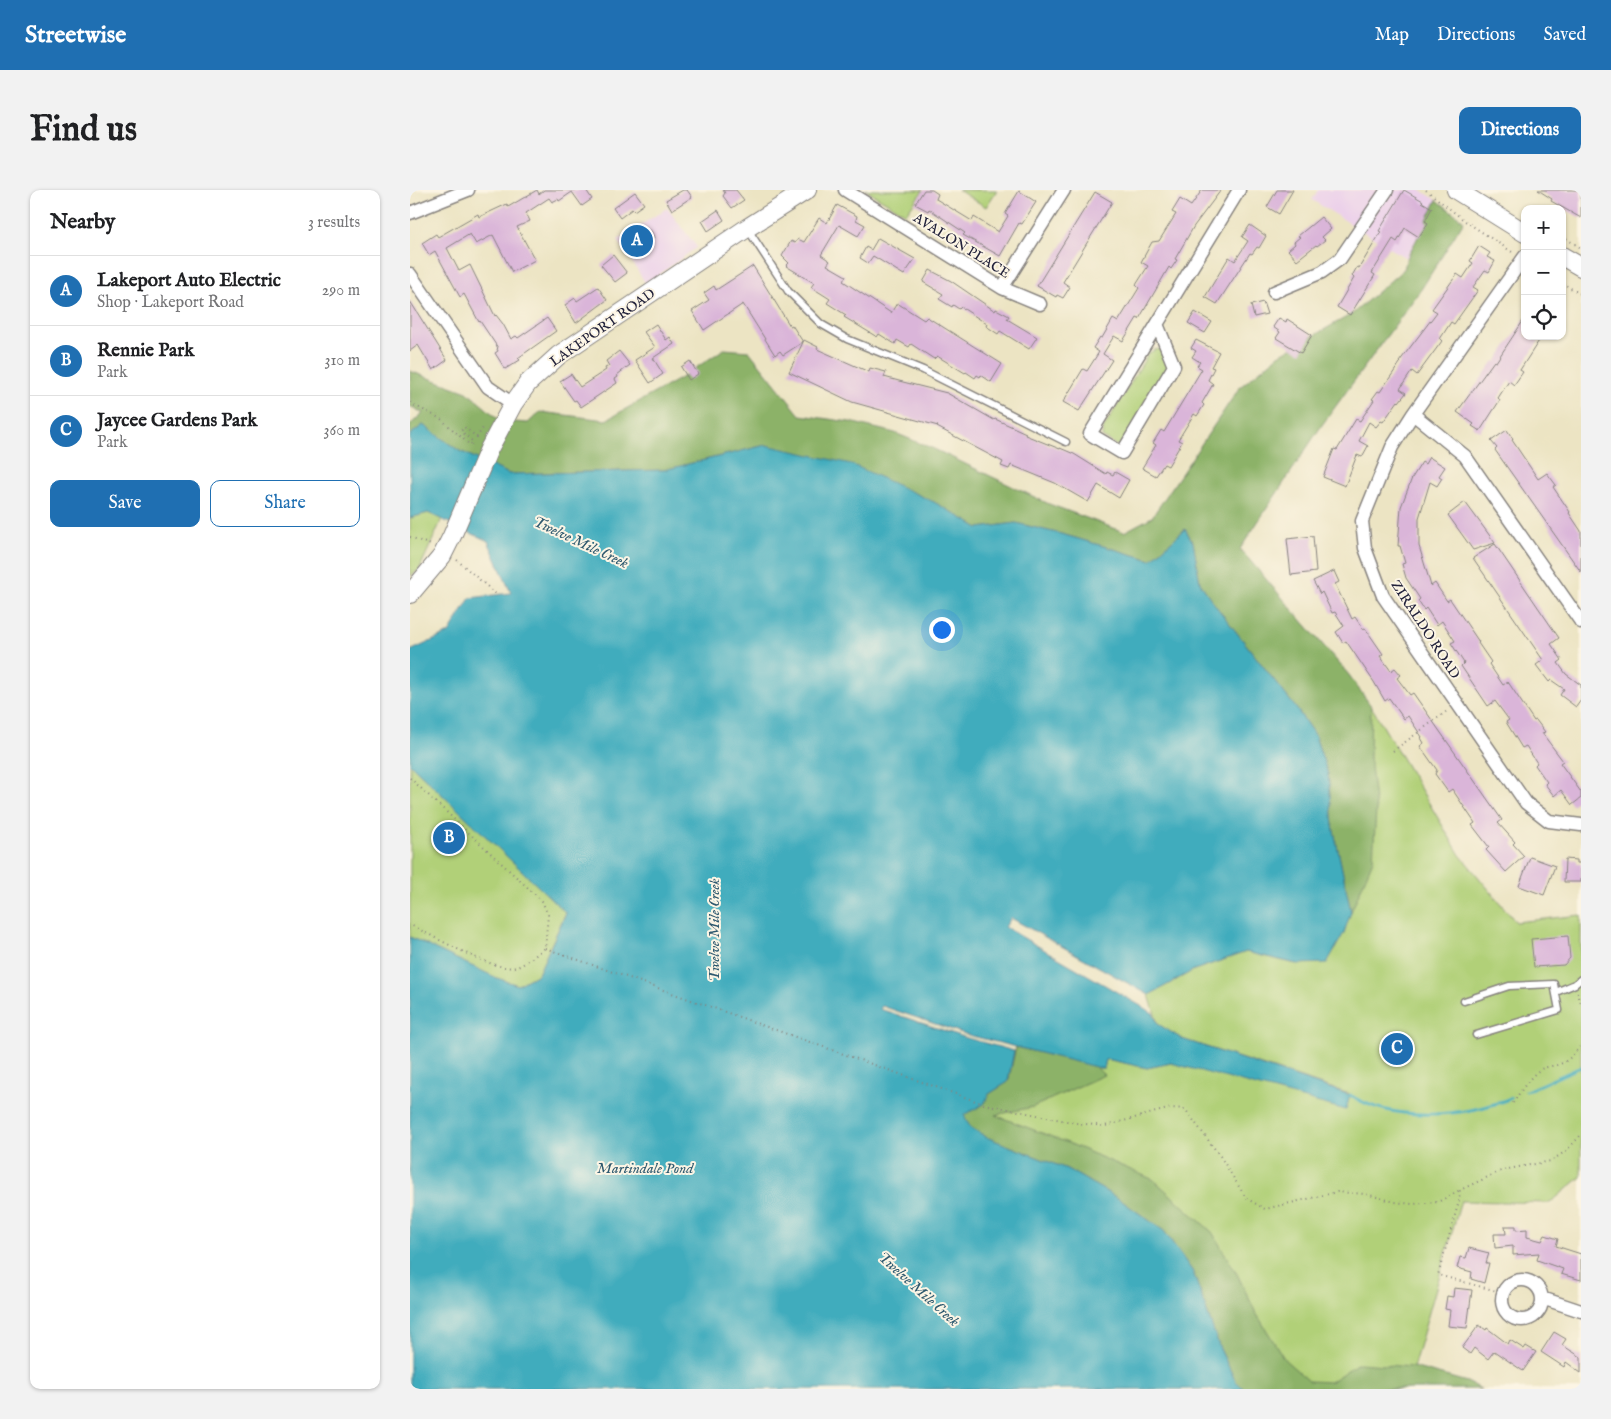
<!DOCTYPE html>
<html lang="en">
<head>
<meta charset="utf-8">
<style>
  :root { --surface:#fff; --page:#f2f2f2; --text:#202124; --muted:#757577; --line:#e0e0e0; --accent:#1f6fb2 }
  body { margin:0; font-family:"IM FELL English",serif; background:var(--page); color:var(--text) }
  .controls { position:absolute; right:15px; top:15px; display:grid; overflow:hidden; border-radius:10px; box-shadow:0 1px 4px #0004 }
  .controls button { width:45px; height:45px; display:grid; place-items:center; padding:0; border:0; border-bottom:1px solid var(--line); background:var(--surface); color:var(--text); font:25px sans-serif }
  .you { position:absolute; left:531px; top:439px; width:18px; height:18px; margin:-12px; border:4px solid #fff; border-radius:50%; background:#1a73e8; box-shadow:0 0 0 8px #1a73e833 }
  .badge { display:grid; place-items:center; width:32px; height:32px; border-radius:50%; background:var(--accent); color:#fff; font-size:16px; font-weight:700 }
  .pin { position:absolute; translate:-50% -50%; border:2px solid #fff; box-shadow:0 1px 5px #0006 }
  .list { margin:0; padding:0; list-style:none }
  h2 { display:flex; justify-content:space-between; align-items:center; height:65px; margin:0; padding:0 20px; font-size:21px }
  h2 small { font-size:16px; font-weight:400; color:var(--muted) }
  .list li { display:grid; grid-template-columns:32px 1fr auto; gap:15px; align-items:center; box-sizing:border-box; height:70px; padding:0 20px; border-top:1px solid var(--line) }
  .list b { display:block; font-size:19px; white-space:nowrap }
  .list p { margin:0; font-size:16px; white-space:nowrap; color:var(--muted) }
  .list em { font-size:16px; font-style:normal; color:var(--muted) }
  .actions { display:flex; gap:10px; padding:15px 20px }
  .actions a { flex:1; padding:11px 0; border:1px solid var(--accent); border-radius:10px; text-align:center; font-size:18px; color:var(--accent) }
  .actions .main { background:var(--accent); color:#fff }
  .icon { flex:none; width:28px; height:28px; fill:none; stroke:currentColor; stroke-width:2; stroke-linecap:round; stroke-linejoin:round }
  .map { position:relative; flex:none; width:1171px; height:1199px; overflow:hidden; border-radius:10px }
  header { display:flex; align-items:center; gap:30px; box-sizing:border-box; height:70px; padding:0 25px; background:var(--accent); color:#fff }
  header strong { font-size:24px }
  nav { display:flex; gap:28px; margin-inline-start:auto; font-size:18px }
  .intro { display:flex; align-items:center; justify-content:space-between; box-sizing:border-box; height:120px; padding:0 30px }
  h1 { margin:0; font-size:35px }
  .button { padding:12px 22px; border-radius:10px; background:var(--accent); color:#fff; font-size:18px; font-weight:700 }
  main { display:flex; gap:30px; padding:0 30px }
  aside { flex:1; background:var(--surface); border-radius:10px; box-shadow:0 1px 4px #0004 }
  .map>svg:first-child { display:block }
  .built { fill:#ecd1ea }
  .green { fill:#b1d078; stroke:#6a795a }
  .forest { fill:#8cb268; stroke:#576a52 }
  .water { fill:#3facbd; stroke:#30677c }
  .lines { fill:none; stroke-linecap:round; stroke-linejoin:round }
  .stream { stroke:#3facbd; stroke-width:3 }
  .building { fill:#dab5d9 }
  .service-casing { stroke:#87837f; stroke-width:9 }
  .minor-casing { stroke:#87837f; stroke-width:15 }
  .secondary-casing { stroke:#87837f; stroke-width:20 }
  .path { stroke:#87837f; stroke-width:2; stroke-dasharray:1 4; stroke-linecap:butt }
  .service { stroke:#fff; stroke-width:6 }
  .minor { stroke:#fff; stroke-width:12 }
  .secondary { stroke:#fff; stroke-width:18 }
  .labels { text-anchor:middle; stroke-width:4; stroke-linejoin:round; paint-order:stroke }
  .street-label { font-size:14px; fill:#22223b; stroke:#fcf5e5 }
  .water-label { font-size:15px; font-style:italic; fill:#2e596f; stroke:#fcf5e5 }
</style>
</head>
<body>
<header>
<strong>Streetwise</strong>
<nav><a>Map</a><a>Directions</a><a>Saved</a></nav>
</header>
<div class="intro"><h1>Find us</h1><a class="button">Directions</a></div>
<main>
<aside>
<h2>Nearby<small>3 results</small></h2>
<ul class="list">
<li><span class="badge">A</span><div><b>Lakeport Auto Electric</b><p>Shop · Lakeport Road</p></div><em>290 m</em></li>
<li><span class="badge">B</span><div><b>Rennie Park</b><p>Park</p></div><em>310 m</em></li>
<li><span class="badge">C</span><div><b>Jaycee Gardens Park</b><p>Park</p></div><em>360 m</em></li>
</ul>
<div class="actions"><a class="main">Save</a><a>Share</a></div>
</aside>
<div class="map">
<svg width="1171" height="1199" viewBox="0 0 1171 1199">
  <rect width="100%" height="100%" fill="#fcf5e5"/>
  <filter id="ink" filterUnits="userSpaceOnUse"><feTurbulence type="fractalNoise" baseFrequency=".02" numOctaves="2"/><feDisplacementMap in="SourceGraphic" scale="10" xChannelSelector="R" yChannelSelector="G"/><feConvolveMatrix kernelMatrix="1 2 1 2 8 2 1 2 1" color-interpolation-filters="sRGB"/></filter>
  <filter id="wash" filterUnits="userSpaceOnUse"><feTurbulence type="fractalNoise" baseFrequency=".0096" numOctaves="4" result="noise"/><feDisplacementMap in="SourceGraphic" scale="20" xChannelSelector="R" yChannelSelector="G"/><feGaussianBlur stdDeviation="1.12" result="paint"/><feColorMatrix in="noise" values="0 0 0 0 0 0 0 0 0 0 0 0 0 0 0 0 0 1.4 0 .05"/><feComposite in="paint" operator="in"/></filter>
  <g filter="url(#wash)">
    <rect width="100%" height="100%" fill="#ece4c3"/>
    <path class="built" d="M908 0H1010L1027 10 996 68 902 10Z
      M257 18 287 57 236 94 208 50Z"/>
    <path class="green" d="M455 0H513L496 24Z
      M548 0H587L576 17Z
      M751 159 762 176 714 253 708 256 692 247 693 239 738 164 744 160Z
      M18 323 32 329 9 380 0 386V328Z
      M961 516 1050 665 1106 732 1171 725V987L1140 1013 1051 1011 997 1199H834L596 955 574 914 598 892 606 857 694 879 696 869 737 878 761 873 940 904 772 849 748 834 739 805 784 780 836 762 886 774 905 546Z
      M0 574 156 722 128 784 108 795 87 788 0 747Z"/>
    <path class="forest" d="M1027 10 1054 31 1012 98 912 235 830 359 939 485 961 516 960 567 966 620 963 670 941 722 923 636 918 584 905 546 886 518 805 415 790 393 783 352 775 339 741 370 655 345 606 333 569 338 524 312 356 255 254 280 99 284 48 260 13 235 0 245V235L13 223 0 216V181L57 202 91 231 118 233 130 222 196 230 271 188 314 159 339 161 390 225 440 232 485 243 524 259 639 314 714 342 742 327 830 197 869 165 942 124 994 79 997 68Z
      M606 857 685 876 694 885 623 917 585 925 663 955 744 990 802 1042 827 1084 846 1123 875 1170 899 1191 920 1192 948 1173 1003 1177 1057 1192 1071 1199H834L825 1190 810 1159 783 1082 754 1041 709 1009 657 979 576 947 560 937 553 925 574 914 579 904 598 892Z"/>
    <path class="water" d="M13 235 48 260 99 284 254 280 356 255 441 274 524 312 569 338 606 333 655 345 741 370 775 339 783 352 790 393 805 415 886 518 905 546 918 584 923 636 941 722 934 743 917 773 887 774 836 762 784 780 739 805 601 728 595 737 743 823 748 834 772 849 940 905 936 920 761 873 737 878 696 869 694 879 558 845 472 816 470 819 557 848 604 861 598 892 579 904 574 914 554 925 560 937 576 947 657 979 709 1009 754 1041 783 1082 810 1159 825 1190 834 1199H0V747L87 788 108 795 128 784 156 723 0 574V461L39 443 60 408 101 403 78 351 18 323 0 328V245Z"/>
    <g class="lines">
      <path class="stream" d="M1116 901 1171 877
        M940 905C983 933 1055 927 1101 908"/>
    </g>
    <g id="blocks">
      <path class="building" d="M127 0 129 4 134 0H176L182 9 172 16 162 2 149 11 148 9 142 12 139 8 116 23 120 31 107 37 125 70 102 82 83 45 66 54 60 44 37 58 49 81 60 75 85 126 86 125 93 134 101 149 106 146 108 148 137 128 146 141 108 168 110 170 95 179 85 163 88 161 87 159 88 158 70 131 69 132 54 104 50 107 25 61 19 65 12 53 26 44 28 47 68 24 69 27 97 14 98 17Z
        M273 0H277L282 7 262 20 256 10Z
        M313 0H326L334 10 322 18 313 6 315 3Z
        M514 0H522L528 4 526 9 562 31 564 27 588 42 598 26 595 24 609 1 626 12 612 34 609 33 590 66 553 45 555 43 519 19 518 21 505 14Z
        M792 0H811L784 36 765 69 767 70 761 79 759 77 729 129 727 128 713 151 704 146 693 164 702 170 669 221 653 212 673 179 677 181 689 162 683 158 690 147 692 148 703 129 708 132 729 98 726 95 738 76 731 72 742 52 749 51 766 24 762 22 770 9 781 16Z
        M867 0H883L869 24 857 17Z
        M994 0 1013 11 1012 12 1022 18 1015 31 1018 33 1009 47 995 38 987 52 983 49 962 83 965 85 940 125 927 117 944 88 942 86 947 77 949 78 971 42 969 41Z
        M1128 0H1171V28L1141 11 1142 9Z
        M225 2 234 14 224 21 222 19 210 28 203 18Z
        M685 2 702 12 653 92 660 97 653 108 647 105 646 107 627 96Z
        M427 15 447 26 446 30 455 35 448 46 429 35 411 65 420 71 417 75 436 86 433 91 481 123 487 113 514 130 517 127 592 174 581 192 571 185 570 187 567 185 565 188 556 182 555 183 527 166 524 169 501 154 499 157 487 150 485 154 469 144 467 147 434 127 436 125 417 113 420 109 401 97 404 93 376 76 379 73 372 66 381 51 385 53 388 49 394 52 409 28 417 33Z
        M308 20 314 30 298 41 292 31Z
        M911 27 921 39 912 47 915 50 907 56 906 55 887 70 878 60 885 54 884 52 890 47 888 46Z
        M840 35 856 46 849 58 847 57 842 64 840 63 807 114 795 107 819 67 825 71 838 51 832 47Z
        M233 40 241 41 244 48 225 61 224 59 219 63 212 53 227 41 229 43Z
        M468 48 505 69 494 85 463 66 458 73 450 68 456 57 461 60Z
        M1069 56 1080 63 1077 67 1085 71 1079 82 1075 80 1063 97 1068 100 1044 134 1041 132 1030 149 1032 151 1007 185 1002 181 990 199 996 203 989 212 988 211 973 232 971 231 966 237 959 232 949 251 958 256 952 267 947 265 935 296 913 287 924 259 927 260 946 229 950 231 964 210 962 209 968 201 970 202 990 173 989 172 1027 122 1022 119 1047 84 1053 88 1063 73 1060 71Z
        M203 65 217 83 205 92 191 75Z
        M343 76 380 136 382 135 393 152 373 165 370 161 365 165 333 114 294 140 282 121 299 110 294 103 304 96 306 100Z
        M520 80 541 91 585 121 586 119 599 126 597 129 627 147 619 159 590 141 588 144 576 136 577 134 551 117 549 119 543 115 542 117 529 109 533 104 513 92Z
        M188 97 197 110 166 133 155 115 165 108 167 111Z
        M0 111 37 170 23 180 8 155 0 161Z
        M853 112 857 124 844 127 841 115Z
        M785 122 802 132 795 143 778 133Z
        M869 128 876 132 877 129 902 145 891 163 866 148 870 142 863 137Z
        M1115 128V146H1132L1110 180 1113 182 1104 195 1099 191 1088 208 1090 210 1070 241 1062 236 1064 234 1047 222 1084 171 1086 172Z
        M246 134 256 150 260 147 264 154 243 168 253 184 240 193 225 170 245 157 234 142Z
        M394 150 408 157 407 159 459 182 460 178 476 182 474 187 489 191 537 203 584 230 585 229 616 243 615 245 650 259V258L664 264 696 284 697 282 703 285 705 282 719 290 709 308 688 295 678 312 645 293 601 275 599 279 591 276 593 272 527 237 528 236 442 212 379 182Z
        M786 150 809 162 801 177 804 178 798 190 803 194 792 213 794 215 787 226 784 224 768 250 772 252 758 276 754 274 746 286 732 278 746 255 743 253 751 240 754 242 792 179 787 176 790 172 782 167 786 161 781 158Z
        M209 161 220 175 207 185 208 187 205 189 207 193 171 217 166 210 164 211 150 191 161 184 170 197 196 180 195 178 199 176 196 171Z
        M280 171 288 184 279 190 271 177Z
        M1097 240 1103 249 1102 250 1128 289 1137 283 1146 295 1143 297 1160 322 1159 323 1171 341V382L1085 260 1087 258 1081 251Z
        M1019 267 1035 277 1029 286 1032 288 1027 296 1020 292 1009 328V356L1021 396 1025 393 1037 411 1040 409 1069 452 1068 453 1081 472 1079 474 1093 495 1098 492 1124 531 1126 530 1135 542 1132 543 1153 571 1150 573 1171 602V608L1162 615 1151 600 1144 606 1135 594 1137 592 1125 575 1127 573 1116 556 1112 558 1096 532 1099 530 1085 511 1078 516 1051 476 1054 473 1041 453 1045 451 1032 431 1027 435 1016 418 1014 420 1008 411 1010 409 996 388 992 374 995 373 990 356H988L991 317 1002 288 1012 272 1015 274Z
        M1055 312 1077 342 1085 353 1063 360 1038 325Z
        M903 346 906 382 881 385 877 349Z
        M1085 354 1149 448 1141 454 1152 470 1148 473 1156 484 1171 495V510L1166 517 1150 505 1154 499 1141 490 1139 492 1126 475 1133 470 1063 368Z
        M924 381 929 392 925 394 942 429 945 427 953 439 955 438 973 464 970 466 981 481 985 478 991 485 987 488 1000 505 1003 503 1092 630 1088 633 1105 652 1103 654 1114 666 1096 682 1076 660 1079 657 1062 635 1065 633 1042 599 1038 602 1025 584 1027 580 1010 556 1014 553 1011 548 1012 547 998 526 994 529 979 508 975 511 964 492 936 451 933 453 926 442 934 436 925 422 922 423 912 402 910 404 903 391Z
        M1120 667 1145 676 1134 705 1109 696Z
        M1155 669 1167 670V673H1171V692H1154Z
        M1158 746 1160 768 1154 775 1124 777 1121 749Z
        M1095 1036H1106V1040L1117 1039V1047L1132 1051 1135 1045 1148 1049 1146 1056 1171 1064V1090L1151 1084 1153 1079 1127 1070 1129 1063 1103 1065V1056L1085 1058 1084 1044H1096Z
        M1059 1058 1079 1063 1076 1073H1079L1074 1093 1061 1089 1062 1082 1047 1078 1050 1067 1056 1068Z
        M1044 1098 1062 1100 1057 1138 1038 1136 1040 1120 1035 1119 1037 1106 1043 1107Z
        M1069 1135 1076 1140 1077 1138 1098 1154 1100 1150 1114 1159 1116 1156 1126 1162 1113 1181 1084 1161 1078 1169 1064 1158 1060 1164 1052 1158Z
        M1144 1142 1156 1149 1152 1155 1171 1167V1183L1156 1172 1154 1177 1131 1162Z"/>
    </g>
  </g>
  <g filter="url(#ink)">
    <use href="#blocks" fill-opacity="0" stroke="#87837f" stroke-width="1"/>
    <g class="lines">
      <g class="service-casing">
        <path id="service" d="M337 38 378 101 411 134 437 149 513 180 656 252
          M1146 802 1165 794 1171 789
          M1054 811 1099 796 1144 794 1149 820 1066 845"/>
      </g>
      <g class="minor-casing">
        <path id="minor" d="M435 0 592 98 630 114
          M0 23 58 0
          M1115 66 1003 224 982 257 952 331 955 358 973 406 1116 613 1139 631 1171 635
          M0 84 78 197 103 214
          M592 98 654 0
          M864 102 912 82 930 69 977 0
          M747 134 764 176 712 263 680 244 829 0
          M1003 224 1055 266 1171 432
          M1092 1110a20 20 0 1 1 40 0a20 20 0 1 1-40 0Z
          M1132 1108 1171 1121"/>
      </g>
      <g class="secondary-casing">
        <path id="secondary" d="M1046 0 1115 43
          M1152 66 1171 77
          M0 404 32 366 42 346 79 259 103 214 118 193 149 165 337 38 397 0"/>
      </g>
      <path class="path" d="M1016 0 1055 31 1102 62
        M1152 46 1171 58
        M1152 93 1171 104
        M0 213 31 229 60 255 63 252 51 241 54 237 67 247 73 238
        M0 347 21 355
        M47 370 87 405
        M983 561 1037 521
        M0 588 132 711 138 725 135 758C128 763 114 775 107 777 84 783 23 745 0 735
        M135 758 574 914 666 933 695 936 761 918 775 919 810 966 836 1008 855 1019 927 1002 956 1004 985 1012 1002 1014 1028 1012 1050 1000
        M1167 802 1169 811 1171 813
        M1103 913C1111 901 1119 887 1131 879 1135 877 1142 876 1147 875 1158 872 1164 864 1171 855
        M1094 1103 1028 1085 1049 1011 1050 1000 1093 980 1141 971 1156 961 1171 945"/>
      <use href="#service" class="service"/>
      <use href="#minor" class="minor"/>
      <use href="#secondary" class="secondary"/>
    </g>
  </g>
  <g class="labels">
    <g class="street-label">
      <text transform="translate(552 55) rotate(32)" y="5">AVALON PLACE</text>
      <text transform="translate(192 137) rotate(-35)" y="5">LAKEPORT ROAD</text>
      <text transform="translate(1016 439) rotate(57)" y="5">ZIRALDO ROAD</text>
    </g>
    <g class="water-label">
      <text transform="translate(171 352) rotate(25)" y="5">Twelve Mile Creek</text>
      <text transform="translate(304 740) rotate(-90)" y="5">Twelve Mile Creek</text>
      <text x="235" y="983">Martindale Pond</text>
      <text transform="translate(509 1099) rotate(42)" y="5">Twelve Mile Creek</text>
    </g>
  </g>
</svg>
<div class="controls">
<button>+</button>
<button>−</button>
<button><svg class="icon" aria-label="locate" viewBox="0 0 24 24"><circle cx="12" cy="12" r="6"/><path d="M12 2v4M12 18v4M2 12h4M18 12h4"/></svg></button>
</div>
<div class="you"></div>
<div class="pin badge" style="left:227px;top:51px">A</div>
<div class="pin badge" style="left:39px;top:648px">B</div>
<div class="pin badge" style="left:987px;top:859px">C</div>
</div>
</main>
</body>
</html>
